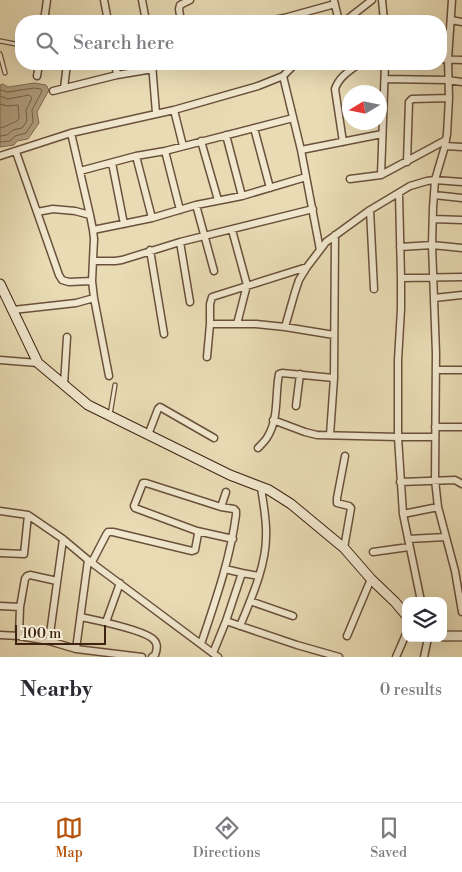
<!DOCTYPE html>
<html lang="en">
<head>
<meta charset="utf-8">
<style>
  :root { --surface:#fff; --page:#f2f2f3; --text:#2b2b33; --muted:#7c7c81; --line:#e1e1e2; --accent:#b45309 }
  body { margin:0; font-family:"Libre Bodoni",serif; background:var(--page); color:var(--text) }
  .controls { position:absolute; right:15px; bottom:15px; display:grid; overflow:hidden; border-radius:10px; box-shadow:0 5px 20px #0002 }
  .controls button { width:45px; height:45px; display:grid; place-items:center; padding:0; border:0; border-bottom:1px solid var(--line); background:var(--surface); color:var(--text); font:25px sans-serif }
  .compass { position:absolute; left:342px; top:85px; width:45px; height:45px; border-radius:50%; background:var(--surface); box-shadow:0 5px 20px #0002; rotate:260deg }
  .scale { position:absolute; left:15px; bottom:12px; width:91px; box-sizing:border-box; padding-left:5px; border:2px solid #3f2312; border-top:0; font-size:14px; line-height:18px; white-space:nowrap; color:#3f2312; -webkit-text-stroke:4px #f1e8cf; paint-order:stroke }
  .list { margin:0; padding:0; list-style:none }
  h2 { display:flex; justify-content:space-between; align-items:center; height:65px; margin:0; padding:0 20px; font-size:21px }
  h2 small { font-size:16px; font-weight:400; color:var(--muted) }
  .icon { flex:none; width:28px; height:28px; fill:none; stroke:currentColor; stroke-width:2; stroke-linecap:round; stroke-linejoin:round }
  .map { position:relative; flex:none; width:462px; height:657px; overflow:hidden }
  .search { position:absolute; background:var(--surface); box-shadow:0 5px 20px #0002; left:15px; right:15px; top:15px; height:55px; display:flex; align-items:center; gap:12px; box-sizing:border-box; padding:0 18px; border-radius:20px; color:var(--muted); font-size:19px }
  .sheet { height:145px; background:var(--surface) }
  nav { display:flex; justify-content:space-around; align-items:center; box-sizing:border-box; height:70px; border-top:1px solid var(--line); background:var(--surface); font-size:14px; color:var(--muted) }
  nav a { display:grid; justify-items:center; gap:2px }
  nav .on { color:var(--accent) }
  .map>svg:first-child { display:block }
  .water { fill:#af9d7e; stroke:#826c53 }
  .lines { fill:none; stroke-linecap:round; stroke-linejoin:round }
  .shore { stroke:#776048; stroke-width:1 }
  .lane-casing { stroke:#6a513b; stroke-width:5.5 }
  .street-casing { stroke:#6a513b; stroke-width:9 }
  .secondary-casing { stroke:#3f2312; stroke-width:11 }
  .lane { stroke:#f1e8cf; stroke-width:3 }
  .street { stroke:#f1e8cf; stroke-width:6 }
  .secondary { stroke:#f1e8cf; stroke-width:9 }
</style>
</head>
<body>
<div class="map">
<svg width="462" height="657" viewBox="0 0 462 657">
  <rect width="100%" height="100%" fill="#e9dcb5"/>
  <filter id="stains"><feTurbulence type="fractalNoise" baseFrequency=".004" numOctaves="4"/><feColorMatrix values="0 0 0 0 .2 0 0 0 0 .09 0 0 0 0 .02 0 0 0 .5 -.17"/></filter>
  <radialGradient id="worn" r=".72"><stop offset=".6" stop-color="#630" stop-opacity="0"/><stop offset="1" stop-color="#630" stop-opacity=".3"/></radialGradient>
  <path class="water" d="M34 83 46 85 49 90 37 112 39 123 28 139 17 141 14 145 0 147V85L3 84 8 87Z"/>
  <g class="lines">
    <path class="shore" d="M0 90 8 92 34 88 41 89 42 91 32 110 33 122 26 133 15 136 10 141 0 142
      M0 96 8 99 29 95 32 98 26 110 27 121 22 128 13 130 7 135 0 136
      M0 104 7 106 18 105 19 118 17 121C11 123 6 127 0 128"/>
    <g class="lane-casing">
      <path id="lane" d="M0 41 21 45
        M0 54 5 73
        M110 415 115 385"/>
    </g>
    <g class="street-casing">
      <path id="street" d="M104 0 108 21
        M142 0 146 21
        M382 0 384 21
        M452 0 448 59 449 98 447 134 445 146 435 180 433 208 432 245 436 353 435 480 438 507 455 571 462 612
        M334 1 339 21
        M284 18 335 4
        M451 20 462 22
        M44 21 47 0
        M181 21 179 9 180 5 190 0
        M269 21 284 18 286 20
        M345 21 372 0
        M441 59 462 60
        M115 64 117 75
        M152 64 156 113
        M37 76 39 64
        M283 76 301 150 320 250
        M385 79 448 80 462 82
        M64 88 67 64
        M53 91 117 75 153 69
        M174 110 183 146
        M254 128 270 188
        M71 133 90 215 93 230 94 239 92 281 94 298 109 376
        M226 135 242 196
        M201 141 218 200
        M343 142 335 89C339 77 349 71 359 64
        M445 146 462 147
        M301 150 382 134
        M165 151 180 210
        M16 152 59 275 62 280 69 282 92 281
        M0 156 71 133 174 110 258 86 283 76 295 64
        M136 156 152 218
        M407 162 409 102 412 99 449 98
        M112 163 124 224
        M80 171 136 156 165 151 293 118
        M381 175 385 64
        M350 179 381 175 446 140
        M399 193 401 278V309L398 360V437L403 514 421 601
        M434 195 462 198
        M196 205 214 271
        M370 210 374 289
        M37 212 53 209 75 211 90 215
        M433 219 462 220
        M93 230 152 218 196 205 242 196 306 177
        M232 230 247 285 237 324
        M180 242 190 302
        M400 247 432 245 462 248
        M150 250 164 334
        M93 261H115L122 260 180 242 313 209
        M401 278 462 277
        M434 298 462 295
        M13 310 76 303 94 298
        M210 324H256L285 327 334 335
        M285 327 295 292 299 280 307 267 326 242 370 210 410 186 427 181 435 180 462 182
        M207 357 210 324V304L212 297 307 267
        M0 360 38 363
        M436 370H462
        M64 385 67 337
        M296 406 300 374
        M273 420 305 432 317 435 398 437H435
        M435 427H462
        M148 435 158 409 160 407 214 438
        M330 435 334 378 335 235
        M258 448C262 444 266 440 268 436 279 417 275 394 279 374L282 373 334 378
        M400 482 455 480 462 484
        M221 507 226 492
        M0 511 28 515 63 539 88 560 218 657
        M403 514 438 507
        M197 531 233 539
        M408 539 446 537
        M344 548 351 508 349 506 337 503V498L345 456
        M373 552 409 547
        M0 553 24 554 28 515
        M92 562 106 535 108 532H113L192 551 195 550 198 534 197 531 135 508 134 506 143 483H146L221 507 234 509 236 511V515C230 560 215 602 201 644
        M225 569 242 573 259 576
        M250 601 293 616
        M0 606 20 607
        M81 617C95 620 146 630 154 640 158 644 157 650 155 655L152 657
        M226 621 297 645 339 657
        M106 622 120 583
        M240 626C251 599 266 566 266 537 267 520 263 503 261 487
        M0 635 19 636 20 607 25 579 27 576 30 575 57 581
        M19 636 49 641 76 649 142 657
        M347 636 371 579
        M49 641 63 539
        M76 649 88 560
        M213 653 226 621 242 573
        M396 657 406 634
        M424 657 428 638"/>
    </g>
    <g class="secondary-casing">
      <path id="secondary" d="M0 284 38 363 88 405 230 475 269 490 291 504 344 548 371 579 395 602 406 615
        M443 636H462"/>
    </g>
    <use href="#lane" class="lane"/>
    <use href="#street" class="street"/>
    <use href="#secondary" class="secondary"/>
  </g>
  <rect width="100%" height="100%" filter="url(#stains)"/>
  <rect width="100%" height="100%" fill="url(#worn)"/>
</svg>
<div class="controls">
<button><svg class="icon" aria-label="layers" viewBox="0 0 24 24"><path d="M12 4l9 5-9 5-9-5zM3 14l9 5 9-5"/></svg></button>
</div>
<svg class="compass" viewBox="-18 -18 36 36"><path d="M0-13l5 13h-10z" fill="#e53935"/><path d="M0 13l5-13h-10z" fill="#7c7c81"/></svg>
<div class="scale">100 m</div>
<div class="search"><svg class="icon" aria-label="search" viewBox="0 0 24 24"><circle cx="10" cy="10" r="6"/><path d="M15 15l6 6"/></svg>Search here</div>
</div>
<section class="sheet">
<h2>Nearby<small>0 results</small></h2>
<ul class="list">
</ul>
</section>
<nav>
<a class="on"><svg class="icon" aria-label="map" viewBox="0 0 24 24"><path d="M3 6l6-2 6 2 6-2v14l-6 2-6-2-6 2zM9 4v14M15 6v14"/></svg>Map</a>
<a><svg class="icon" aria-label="directions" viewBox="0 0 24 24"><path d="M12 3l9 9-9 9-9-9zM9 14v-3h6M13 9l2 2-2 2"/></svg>Directions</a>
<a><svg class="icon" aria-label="saved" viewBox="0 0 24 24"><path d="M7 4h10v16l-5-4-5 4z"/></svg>Saved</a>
</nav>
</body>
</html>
